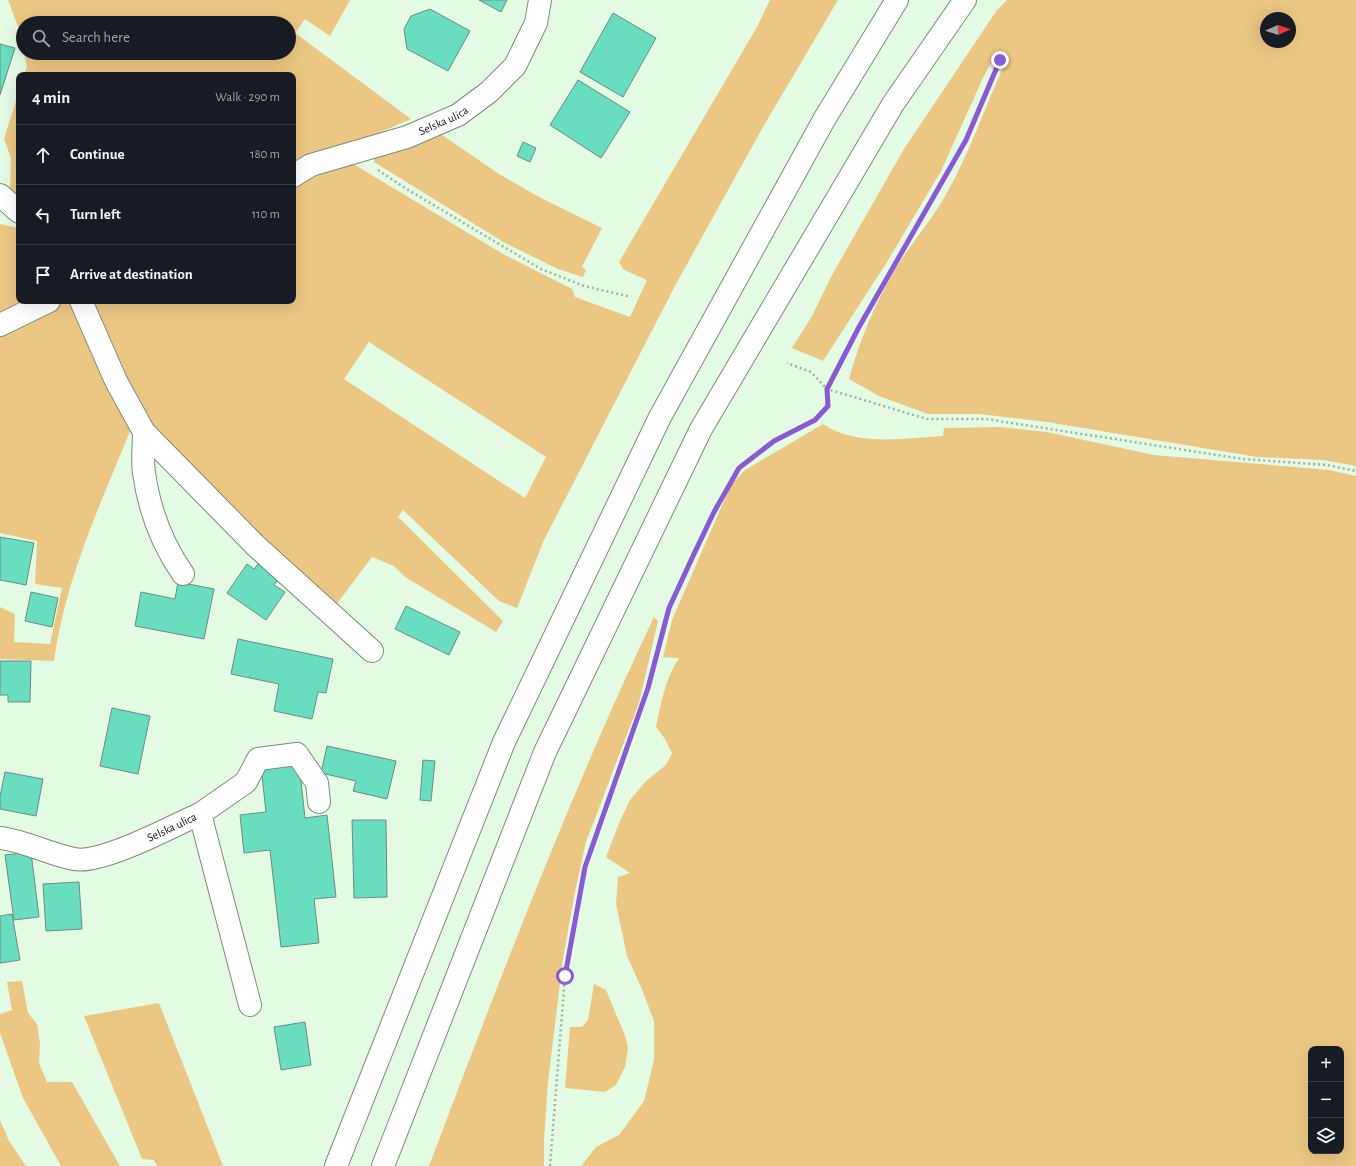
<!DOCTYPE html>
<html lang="en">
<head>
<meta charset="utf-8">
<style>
  :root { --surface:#171b24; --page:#242831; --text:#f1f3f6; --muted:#9ea1a6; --line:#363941 }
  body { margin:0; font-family:"Alegreya Sans",sans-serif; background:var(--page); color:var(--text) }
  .controls { position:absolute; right:12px; bottom:12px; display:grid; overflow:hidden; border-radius:8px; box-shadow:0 4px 16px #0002 }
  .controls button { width:36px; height:36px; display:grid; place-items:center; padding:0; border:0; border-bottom:1px solid var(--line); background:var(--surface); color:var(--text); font:20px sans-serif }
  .compass { position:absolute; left:1260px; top:12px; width:36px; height:36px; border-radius:50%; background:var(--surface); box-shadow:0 4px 16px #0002; rotate:87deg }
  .stop { position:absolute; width:12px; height:12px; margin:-9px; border:3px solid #895ad3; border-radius:50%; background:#fff }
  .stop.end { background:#895ad3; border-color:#fff; box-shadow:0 1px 4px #0008 }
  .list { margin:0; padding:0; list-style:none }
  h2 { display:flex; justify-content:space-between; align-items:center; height:52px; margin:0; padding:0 16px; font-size:17px }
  h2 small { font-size:13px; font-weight:400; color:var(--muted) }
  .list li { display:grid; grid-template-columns:26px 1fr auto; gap:12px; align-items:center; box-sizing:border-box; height:60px; padding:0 16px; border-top:1px solid var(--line) }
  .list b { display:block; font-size:15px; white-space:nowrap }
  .list em { font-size:13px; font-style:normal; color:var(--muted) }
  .icon { flex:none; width:22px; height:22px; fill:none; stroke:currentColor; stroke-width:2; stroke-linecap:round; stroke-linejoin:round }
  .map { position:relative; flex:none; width:1356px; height:1166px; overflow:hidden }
  .search { position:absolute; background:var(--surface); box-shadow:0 4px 16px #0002; left:16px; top:16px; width:280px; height:44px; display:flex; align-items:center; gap:10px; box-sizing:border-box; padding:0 14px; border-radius:22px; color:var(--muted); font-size:15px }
  .panel { position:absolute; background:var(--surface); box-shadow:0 4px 16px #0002; left:16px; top:72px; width:280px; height:232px; border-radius:8px }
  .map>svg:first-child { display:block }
  .green { fill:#ecc783; fill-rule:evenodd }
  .building { fill:#6adec1; stroke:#6c8c83 }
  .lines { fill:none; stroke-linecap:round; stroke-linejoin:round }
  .street-casing { stroke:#798e78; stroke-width:24 }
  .highway-casing { stroke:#798e78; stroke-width:24 }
  .path { stroke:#a1b3a0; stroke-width:2.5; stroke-dasharray:2 3; stroke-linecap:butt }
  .street { stroke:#fff; stroke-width:22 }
  .highway { stroke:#fff; stroke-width:22 }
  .route { stroke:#895ad3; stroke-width:5 }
  .labels { text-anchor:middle; stroke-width:3; stroke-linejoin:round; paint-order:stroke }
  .street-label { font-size:12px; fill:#101810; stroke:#fff }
</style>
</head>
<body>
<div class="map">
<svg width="1356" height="1166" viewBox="0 0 1356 1166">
  <rect width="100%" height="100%" fill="#e4fbe3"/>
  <path class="green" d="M8 0H350L330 36 305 19 295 33 411 119 319 159 293 172V75H24L27 67 24 53H289V23H23V47L21 35Z
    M770 0H838L763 127 676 284 544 540 517 608 499 601 403 510 398 517 503 621 496 632 405 577 394 566 372 557 336 605 233 512 163 445 92 316 95 302 293 301V184L336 165H355L503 254 572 289 575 297 630 317 647 280 624 270 619 262 757 27ZM369 342 546 457 525 498 344 379Z
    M1007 0H1356V466L1323 460 1257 457 1047 422 979 414H928L879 396 849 379C859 342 874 306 893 273 908 247 929 224 944 198 970 153 986 103 1008 57L997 52 983 78 941 171 887 262 823 361 792 348 812 316 832 275 904 149 997 10ZM1266 18H1290V42H1266Z
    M19 91V200L10 189 11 158 4 139Z
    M432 128 499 174 541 198 602 228 582 267 586 270 583 277 558 269 505 243 374 162 375 151Z
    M0 224 19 228V301H33L0 318Z
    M62 301 70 303 133 424C102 501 65 578 54 661L0 659V607L15 614 14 642 50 644 62 588 35 584 37 541 0 533V337L18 324Z
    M823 424C856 447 905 438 943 436L944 428 1000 427 1047 432 1154 455 1329 470 1356 476V1166H581L596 1147 619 1135 644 1101 654 1060V1021L641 987 627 956 616 904 618 877 630 873 606 857 620 821 630 800 646 781 666 765 672 753 665 739 656 727C661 703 665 679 679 658L663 657 672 620 731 485 745 470ZM1311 1049H1341V1151H1311Z
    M654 617 658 621 639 703 586 842 575 892 563 959 548 1082 544 1141V1166H429C499 981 569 796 654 617Z
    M22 981 28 1013 37 1024 40 1044 39 1063 47 1082H72L120 1166H61L23 1098 0 1033V1014L12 1010 7 982Z
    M594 984 606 990 626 1038 628 1048 625 1067 616 1085 605 1092 565 1088 570 1027H582L588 1020Z
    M159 1003 223 1166H157L154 1160 142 1159 84 1016Z
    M0 1120 9 1141 26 1166H0Z"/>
  <path class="building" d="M479 0H507L501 12Z
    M430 9 470 31 448 71 407 49 404 29 411 16Z
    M613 13 656 38 623 97 580 72Z
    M0 44 15 48 0 95Z
    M578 80 630 112 601 158 550 125Z
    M523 142 536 148 530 162 517 156Z
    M0 537 34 543 26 585 0 580Z
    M247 564 254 569 258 564 279 578 274 585 285 592 266 620 227 593Z
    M178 582 214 589 204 639 135 626 141 592 175 599Z
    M31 592 58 598 52 627 25 621Z
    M406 606 460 632 449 655 395 629Z
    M238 639 333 659 326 693 318 692 312 719 274 711 279 684 231 674Z
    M0 661H31L30 702H8V695H0Z
    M112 708 150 716 138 774 100 766Z
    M327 746 396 761 387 799 353 791 356 781 321 773Z
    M423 760 435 761 431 801 420 800Z
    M299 763 305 818 327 815 336 897 314 899 319 943 281 947 270 850 244 853 240 815 266 812 261 767Z
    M5 772 43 779 36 816 0 809V796Z
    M352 820H386L387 897 354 898Z
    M31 852 39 917 14 920 5 855Z
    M79 882 82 929 46 931 43 884Z
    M12 914 20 960 0 963V916Z
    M305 1022 311 1065 281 1070 274 1027Z"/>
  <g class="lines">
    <g class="street-casing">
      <g id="street">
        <path id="s1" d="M293 176 311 165 407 137 458 115 489 92 515 66 536 23 540 0"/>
        <path d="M0 195 19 212"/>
        <path d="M81 301 116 381 144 432 256 546 372 651"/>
        <path d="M0 325 49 301"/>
        <path d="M144 432C144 445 142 460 144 473 149 508 162 544 183 574"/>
        <path d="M200 814 246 782 258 759 297 754 317 783 319 802"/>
        <path id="s2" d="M0 838C25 841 49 854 74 859 101 865 172 826 200 814L250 1005"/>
      </g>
    </g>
    <g class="highway-casing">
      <path id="highway" d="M336 1166 504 742 660 417 825 118 897 0
        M383 1166 545 752 701 429 893 104 965 0"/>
    </g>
    <path class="path" d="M1000 61 966 140 859 327 827 389 927 419H986L1243 459 1327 465 1356 471
      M378 170 405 188 541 269 584 286 631 297
      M550 1166 565 976 585 867 648 688 669 608 714 511 739 469 775 441 815 420 828 406 827 389 811 372 787 363"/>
    <use href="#street" class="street"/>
    <use href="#highway" class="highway"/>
  </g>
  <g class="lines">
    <path class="route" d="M565 976 585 867 648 688 669 608 693 556 714 512 739 468 774 441 815 420 828 406 827 389 859 327 966 140 1000 60"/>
  </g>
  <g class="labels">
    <g class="street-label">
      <text dy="4" stroke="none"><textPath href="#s1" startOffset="161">Selska ulica</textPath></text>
      <text dy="4" stroke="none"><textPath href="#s2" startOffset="181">Selska ulica</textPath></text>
    </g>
  </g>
</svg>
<div class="controls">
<button>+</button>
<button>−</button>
<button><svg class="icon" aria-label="layers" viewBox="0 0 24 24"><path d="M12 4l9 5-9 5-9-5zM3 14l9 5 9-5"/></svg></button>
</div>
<svg class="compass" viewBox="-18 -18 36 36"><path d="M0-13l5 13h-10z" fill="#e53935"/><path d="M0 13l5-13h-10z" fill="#9ea1a6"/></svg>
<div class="stop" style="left:565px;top:976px"></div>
<div class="stop end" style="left:1000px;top:60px"></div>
<div class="search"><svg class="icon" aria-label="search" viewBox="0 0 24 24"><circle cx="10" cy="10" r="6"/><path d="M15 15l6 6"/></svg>Search here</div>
<section class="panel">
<h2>4 min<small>Walk · 290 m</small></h2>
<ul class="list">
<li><svg class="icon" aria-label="ahead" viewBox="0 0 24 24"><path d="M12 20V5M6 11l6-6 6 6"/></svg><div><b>Continue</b></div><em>180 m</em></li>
<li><svg class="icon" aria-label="left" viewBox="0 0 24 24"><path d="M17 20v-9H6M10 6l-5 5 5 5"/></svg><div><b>Turn left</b></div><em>110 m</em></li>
<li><svg class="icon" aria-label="arrive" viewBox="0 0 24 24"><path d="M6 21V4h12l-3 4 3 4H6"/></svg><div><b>Arrive at destination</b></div></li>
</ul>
</section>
</div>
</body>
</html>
